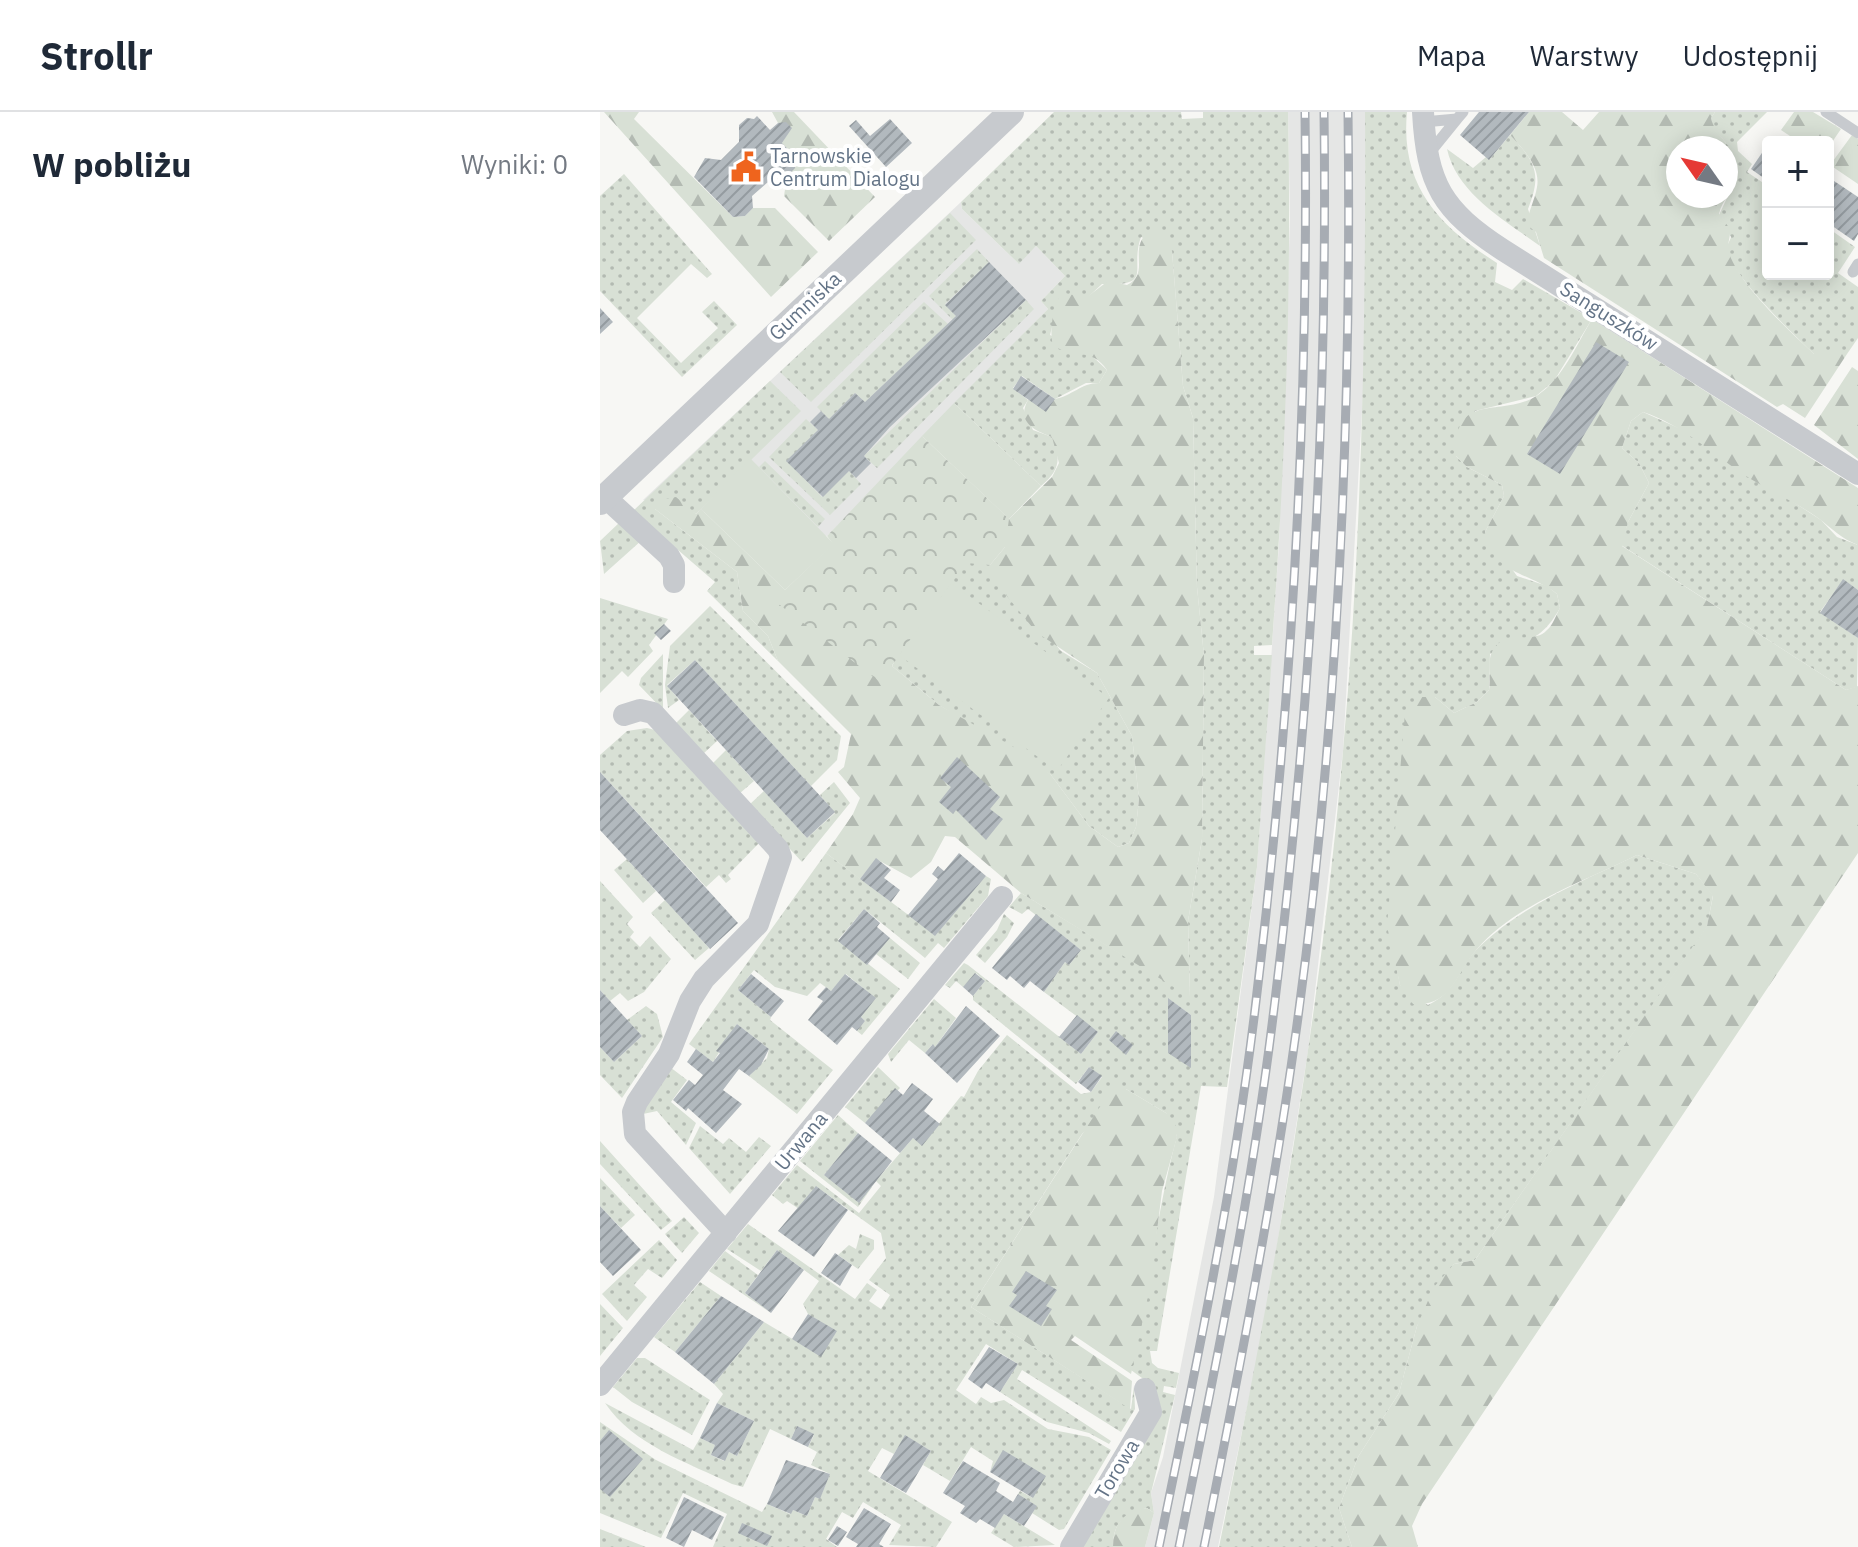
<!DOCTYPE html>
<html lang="pl">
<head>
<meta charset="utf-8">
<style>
  :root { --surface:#fff; --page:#f2f2f3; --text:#1f2937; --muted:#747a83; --line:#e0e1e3 }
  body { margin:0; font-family:"IBM Plex Sans",sans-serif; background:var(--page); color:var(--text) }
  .controls { position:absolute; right:24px; top:24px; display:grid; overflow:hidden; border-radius:8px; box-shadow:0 4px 20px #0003 }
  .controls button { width:72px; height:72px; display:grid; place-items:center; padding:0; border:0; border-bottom:2px solid var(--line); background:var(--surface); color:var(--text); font:40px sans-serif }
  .compass { position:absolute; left:1066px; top:24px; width:72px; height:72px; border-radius:50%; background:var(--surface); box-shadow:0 4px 20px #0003; rotate:304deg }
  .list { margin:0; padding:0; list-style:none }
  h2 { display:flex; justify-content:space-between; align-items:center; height:104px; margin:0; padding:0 32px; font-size:34px }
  h2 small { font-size:26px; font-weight:400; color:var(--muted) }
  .map { position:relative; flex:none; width:1258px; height:1435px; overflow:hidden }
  header { display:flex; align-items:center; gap:48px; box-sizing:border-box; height:112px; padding:0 40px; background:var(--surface); border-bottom:2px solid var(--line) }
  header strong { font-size:38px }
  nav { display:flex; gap:44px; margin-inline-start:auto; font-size:28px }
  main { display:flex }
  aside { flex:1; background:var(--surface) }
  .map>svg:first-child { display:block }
  .built { fill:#e5e6e5 }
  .grass { fill:url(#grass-dots); fill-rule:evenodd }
  .forest { fill:url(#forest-firs); fill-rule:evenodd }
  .park { fill:url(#park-crowns) }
  .pitch { fill:#d8e0d5 }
  .building { fill:url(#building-hatch) }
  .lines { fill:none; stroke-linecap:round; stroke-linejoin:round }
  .service { stroke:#c7cace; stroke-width:11 }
  .minor { stroke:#c7cace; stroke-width:22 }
  .tertiary { stroke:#c7cace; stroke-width:26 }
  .rail-casing { stroke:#a7acb3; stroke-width:9 }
  .rail { stroke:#fff; stroke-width:6; stroke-dasharray:18; stroke-linecap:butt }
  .labels { text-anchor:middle; stroke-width:8; stroke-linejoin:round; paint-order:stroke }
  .poi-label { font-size:20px; fill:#647487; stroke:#fff; text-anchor:start }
  .street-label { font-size:20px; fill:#647487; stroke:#fff }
</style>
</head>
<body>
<header>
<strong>Strollr</strong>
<nav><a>Mapa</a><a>Warstwy</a><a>Udostępnij</a></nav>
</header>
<main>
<aside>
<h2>W pobliżu<small>Wyniki: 0</small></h2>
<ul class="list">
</ul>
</aside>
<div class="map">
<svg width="1258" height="1435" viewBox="0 0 1258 1435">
  <defs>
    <pattern id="grass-dots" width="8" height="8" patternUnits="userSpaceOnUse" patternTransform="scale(2)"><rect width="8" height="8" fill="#d8e0d5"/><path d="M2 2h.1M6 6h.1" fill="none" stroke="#b3bab2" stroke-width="1.8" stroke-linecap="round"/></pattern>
    <pattern id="forest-firs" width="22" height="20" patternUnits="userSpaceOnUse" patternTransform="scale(2)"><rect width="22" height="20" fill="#d8e0d5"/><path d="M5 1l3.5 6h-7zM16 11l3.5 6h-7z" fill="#b3bab2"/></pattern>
    <pattern id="park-crowns" width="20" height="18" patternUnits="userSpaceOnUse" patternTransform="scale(2)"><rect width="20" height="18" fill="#d8e0d5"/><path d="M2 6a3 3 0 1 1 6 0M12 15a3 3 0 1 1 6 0" fill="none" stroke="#b3bab2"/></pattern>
    <pattern id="building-hatch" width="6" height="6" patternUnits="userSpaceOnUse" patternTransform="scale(2)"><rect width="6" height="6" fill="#b2b9be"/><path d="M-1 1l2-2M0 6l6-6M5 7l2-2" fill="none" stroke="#949ba0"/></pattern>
  </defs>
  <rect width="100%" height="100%" fill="#f7f7f4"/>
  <path class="built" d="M688 0H765L766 227 743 639 708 939 665 1209 618 1435H545L554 1401 551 1381 563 1345 614 1085 657 755 679 431 690 107Z
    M361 90 362 97 418 151 436 134 465 164 441 189 448 197 227 424 43 388Z"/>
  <path class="grass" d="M454 0H581L582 7 603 6V0H688C692 177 685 356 672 533L654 534V543H672L657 755 627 975 601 974 557 1239H550L552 1251 558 1256 579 1261 576 1276 564 1274 563 1280 575 1283 551 1381 554 1401 547 1396C524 1402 513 1410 513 1435H481L560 1297 553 1274 531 1258C549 1180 556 1101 577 1024L566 1001 526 977 482 1022 371 1195 531 1297 534 1274 535 1297 521 1320 422 1258 417 1267 511 1329 509 1332 489 1321 447 1310 400 1280 418 1252 386 1232 356 1278 376 1292 381 1285 391 1291 404 1288 448 1317 489 1325 511 1338 464 1417 459 1418 432 1401 436 1394 418 1382 420 1379 433 1386 403 1339 390 1360 393 1349 371 1335 350 1369 323 1353 331 1339 305 1324 294 1342 282 1336 268 1359 352 1410 336 1435 289 1433 301 1413 263 1390 253 1406 242 1400 226 1427 237 1435H113L127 1402 83 1381 61 1426 0 1401V1310L56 1348 162 1400 167 1392 190 1402 193 1398 207 1404 215 1385 220 1386 230 1362 211 1353 217 1340 208 1335 214 1323 197 1314 191 1327 170 1317 143 1375 132 1372C89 1351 33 1333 5 1291L93 1338 100 1326 115 1333 111 1343 124 1349 129 1340 137 1344 154 1309 117 1291 123 1282 114 1272 164 1210 221 1244 236 1220 208 1202 203 1192 219 1169 177 1138 161 1159 127 1137 148 1112 255 1187 267 1171 277 1178 269 1189 281 1197 290 1183 269 1168 286 1146 281 1121 217 1075 199 1097 187 1089 183 1092 172 1083 197 1053 259 1101 281 1074 276 1069 313 1026 322 1033 361 984 364 985 378 959 407 923 481 982 491 980 502 965 489 955 476 972 373 888V884L385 869 376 861 363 875 356 869 350 876 345 873 364 851 368 853 481 942 498 920 444 880 465 850 469 853 481 838 428 797 422 802 409 795 421 781 590 884 588 809 602 727 604 544 597 475 593 306 583 274 572 139 541 125C529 158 555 174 502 172L487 186 456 199 450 223 491 243 507 258 499 271H486L455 287 422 264 413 276 428 288 423 296 433 318 452 325C462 347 459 359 441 374L354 291 448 197 441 189 465 164 436 134 419 152 362 97 361 90ZM569 887 591 903V956Z
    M765 0H807C800 74 839 114 897 151L895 170 912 178 923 167 992 207 954 269 936 284 875 299 856 344 867 355 902 373 904 384 885 420 917 464 947 474 957 482 960 496C941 530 925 529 890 542L889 578 877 590 854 601 835 585 795 846 800 873 828 893C858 879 858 855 880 834 924 792 983 769 1037 743L1096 762 1113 783 1107 815 875 1148 854 1152 817 1214 799 1281 758 1345 739 1396 752 1435H619C673 1172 720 907 743 639 762 426 766 213 765 0Z
    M1115 0H1167L1137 30 1138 39 1152 52 1147 60 1168 74V162H1228V116L1255 135 1238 161 1258 175V226L1247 242H1214C1196 225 1128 160 1127 137 1127 132 1130 129 1131 125L1119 103 1138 62 1127 32 1113 16 1111 6Z
    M910 23C936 50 942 62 928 97L940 134C906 109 857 82 847 37L873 56 886 45 890 47Z
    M24 62 112 162 107 166 91 152 37 206 81 251 118 216 102 200 114 189 137 213 82 265 0 179V84Z
    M350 101 376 128 211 290 180 260Z
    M377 137 389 150 345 192 356 204 353 208 329 184Z
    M426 188 434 197 277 356 264 344Z
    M324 190 348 212 265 290 255 281 229 307 217 295Z
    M170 269 201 299 96 402 86 396 55 397 137 460 143 499 168 524 178 549 107 479 115 470 33 399Z
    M1043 300 1083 318 1221 408 1237 425 1258 433V478L1243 468 1220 500 1258 526 1257 575 1246 578 1021 433 1028 410 1049 371 1039 351 1022 336 1031 309Z
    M206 307 218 318 187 349 222 385 249 359 261 372 230 403 169 345Z
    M165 349 225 407 218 415 159 355Z
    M20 410 42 428 4 462 0 429Z
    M367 424 461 539 497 561 532 624 539 687 536 715 529 731 518 735 489 714 451 663 339 593 292 554Z
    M0 486 68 507 49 533 53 539 28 565 22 559 0 581Z
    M110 494 241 624 237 648 211 674 95 548 67 573 79 588 68 596 65 573 70 534Z
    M63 542V598L39 573 41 566Z
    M89 598 117 629 103 642 75 612Z
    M47 616 55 618 160 730 128 763 131 767 126 771 119 763 106 775 0 660V643L27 619Z
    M126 638 154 669 139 682 112 652Z
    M234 670 250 691 202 750 149 693 164 679 207 726 235 701 220 683Z
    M226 741 335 823 386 764 391 767 388 784 344 836 338 831 325 846 264 797 238 828 300 877 262 923 257 919 265 909 261 905 275 886 246 862 231 879 220 871 207 884 175 875 154 858 138 878 171 905 170 908 233 958 197 1002 149 964 167 946 169 937 137 912 113 950 89 932Z
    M27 747 56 779 43 791 14 758Z
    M0 769 33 805 27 812 34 820 30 825 40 835 50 824 71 847 44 880 28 889 20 881 10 889 0 878Z
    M65 788 109 836 95 848 51 801Z
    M404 802 414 811 407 825 385 851 376 843 397 818Z
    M290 826 320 851 308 867 276 842Z
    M334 887 356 906 335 935 332 933 325 941 309 928 291 950 288 942Z
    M46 894 57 902 63 925 22 986 0 963V935L14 950 42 924 27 908Z
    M70 955 87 968 71 990 96 1011 86 1033 57 999 43 1002 47 987Z
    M278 955 300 976 265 1011 245 995Z
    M238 1003 258 1021 224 1063 272 1075 258 1095 200 1049Z
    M100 1014 123 1032 129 1026 146 1040 159 1025 171 1034 130 1082 89 1036Z
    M0 1029 72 1109 61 1118 0 1052Z
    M0 1066 35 1103 21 1116 0 1094Z
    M84 1105 99 1121 82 1141 65 1122Z
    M260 1122 274 1128V1137L258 1157 238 1143 249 1133 256 1137Z
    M59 1128 77 1148 62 1166 48 1157 34 1173 47 1185 27 1209 2 1182Z
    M125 1139 158 1163 145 1181 171 1201 109 1159Z
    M100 1170 121 1184 75 1240 54 1225Z
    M0 1192 23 1216 0 1244Z
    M37 1246H45L110 1288 92 1323 32 1290 13 1275Z
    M404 1402 455 1433 414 1435 391 1421Z
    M0 1417 46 1435H0Z"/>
  <path class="forest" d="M4 0H39L34 7 133 105 145 104 153 96H175L218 140 171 185Z
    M172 0H194L275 85 229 129 184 84 187 64 195 56 182 31 191 16 178 11Z
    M929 0H962L983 18 999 0H1115L1111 6C1115 26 1142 39 1138 62 1135 76 1122 88 1119 102L1130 117C1131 126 1126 133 1129 141 1139 172 1190 220 1214 242H1247L1205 306 1183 292 1177 295 944 146 936 120 927 113C928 99 935 88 937 75 941 55 922 36 910 23ZM1078 36H1126V84H1078Z
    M1194 0H1213L1241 17 1228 36V30H1199L1181 18Z
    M1252 23 1258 27V72L1230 53Z
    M550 118 559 119 572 139 583 274 593 306 597 475 604 544 602 727 588 809 590 885 421 781 355 725 345 724 331 750 311 766 276 747 260 767 226 741 253 702 260 686 238 660 244 655 251 622 178 549 168 524 143 499 137 460 55 397 65 387 76 385 96 402 101 397 185 478 233 432 351 352 409 407 452 365 459 351 452 325C434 318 416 310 428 288 437 287 447 289 455 287 472 284 481 271 499 271L507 258C492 235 472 247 453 233 449 221 453 191 462 181L487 185 508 169 527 173C552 160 526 137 550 118ZM405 435 390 453 394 468 436 520 497 561 532 624 539 687 536 715 529 731 518 735 489 714 451 663 424 641 339 593 292 554 245 457Z
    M992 207 1258 376V433C1240 426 1233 417 1218 406 1194 389 1167 378 1143 362 1109 339 1082 313 1043 300L1031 309 1022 336 1039 351 1049 371 1028 410 1022 434 1246 578 1258 574V741L822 1392 812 1414 818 1435H752L739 1396 758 1345 799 1281 817 1214 834 1175 854 1152 875 1148 1107 814 1113 784 1096 762 1037 743C985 769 916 792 877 837 856 861 852 895 813 892L800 873 787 814 805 601 819 585H835L854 601 877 590 889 578C891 567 887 549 892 540 903 515 933 534 947 518 953 513 956 503 960 496L957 482C928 459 895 464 885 420L904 384 902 373 867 355 856 344C853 277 902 307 938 283 963 266 977 232 992 207Z
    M1252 255 1258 259V347L1214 313Z
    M512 976 526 977 566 1001 575 1010 577 1025 562 1079 550 1175 531 1262 475 1224 471 1228 532 1269 530 1297 371 1195Z
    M547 1396 554 1401 545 1435H513C513 1412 523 1399 547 1396Z"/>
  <path class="park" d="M322 324 409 407 405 435 390 453 366 451 280 570 176 490 233 432 227 424Z"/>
  <path class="pitch" d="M354 291 441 374 409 407 322 324Z
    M150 346 234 432 185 478 101 397Z
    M351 471 509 586 457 659 299 543Z"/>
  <path class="building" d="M879 0H929L889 48 860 23Z
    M157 4 170 18 178 11 186 10 192 16 182 31 196 46 195 56 187 64 176 63 152 84 153 96 145 104 133 105 94 65 105 46 121 48 139 30V13L147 6 154 7Z
    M290 7 312 31 286 55 249 14 256 8 270 24Z
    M1168 32V69L1151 57Z
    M1228 65 1258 85V122L1254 129 1228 111Z
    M389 150 426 188 290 315 264 344 271 351 256 366 249 359 223 385 186 349 218 318 210 310 221 299 229 307 255 281 265 290 356 204 345 193Z
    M0 196 13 210 0 222Z
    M996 230 1029 250 960 362 927 342Z
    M421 264 455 287 446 300 413 277Z
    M1243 467 1258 478V526L1220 501Z
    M64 512 71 519 61 528 54 521Z
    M95 548 235 700 207 726 67 574Z
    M357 645 400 685 390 697 403 707 386 728 356 698 353 702 339 690 351 675 340 666Z
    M0 660 138 811 110 837 0 718Z
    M359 741 386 764 335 824 308 803 338 767 332 762 338 754 344 759Z
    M276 746 291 758 284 766 300 778 291 790 260 767Z
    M264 797 280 811 277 815 290 826 267 853 238 829Z
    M436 802 481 838 469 853 465 850 444 880 430 869 424 876 410 864 407 868 392 856Z
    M375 861 385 869 373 884 363 875Z
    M151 862 184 889 171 905 138 878Z
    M245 862 276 886 261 905 265 909 257 919 252 915 237 933 208 908 223 889 217 885 226 875 231 879Z
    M0 878 42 924 14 950 0 935Z
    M568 886 591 903V956L568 941Z
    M366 894 400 924 357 971 325 941 333 932 335 935Z
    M477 903 498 920 481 942 459 925Z
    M137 912 169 937 161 953 149 964 139 957 123 978 142 992 116 1021 88 996 86 999 73 988 89 968 95 973 103 963 87 950 96 937 113 950 120 941 116 939Z
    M516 919 533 933 526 943 509 928Z
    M489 955 502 964 491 980 478 970Z
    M312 971 333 987 324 999 340 1012 322 1034 313 1026 300 1041 265 1011 295 976 303 983Z
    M258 1021 292 1049 259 1091 224 1063Z
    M216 1074 248 1098 214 1145 178 1119Z
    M0 1094 41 1138 13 1164 0 1150Z
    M177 1138 204 1158 171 1201 145 1181Z
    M235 1141 252 1153 240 1174 221 1161Z
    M426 1159 457 1178 446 1194 452 1197 441 1214 409 1194 417 1183 412 1180Z
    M121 1184 164 1210 114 1272 75 1240Z
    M208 1202 237 1219 221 1245 192 1227Z
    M389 1235 418 1252 400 1280 386 1271 382 1277 368 1267Z
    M117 1291 154 1309 137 1344 129 1340 125 1349 111 1343 115 1333 100 1326Z
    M197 1314 214 1322 208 1335 191 1327Z
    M9 1318 43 1347 10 1385 0 1377V1329Z
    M305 1323 331 1339 306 1381 280 1366Z
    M403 1338 446 1364 433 1386 390 1360Z
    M186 1348 230 1362 220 1387 215 1385 207 1404 193 1398 191 1402 167 1392Z
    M363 1349 400 1371 396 1379 413 1390 418 1382 437 1394 424 1414 404 1402 395 1416 380 1407 376 1411 360 1401 365 1394 343 1381Z
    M84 1385 124 1405 112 1428 92 1418 84 1435 66 1426Z
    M264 1396 291 1412 279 1432 284 1435H256L258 1432 246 1425Z
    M142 1411 172 1424 167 1434 138 1421Z
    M237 1414 247 1420 238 1434 228 1428Z"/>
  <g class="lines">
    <path class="service" d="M1226 0 1258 21
      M823 10 857 7 863 0
      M827 44 857 7
      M1253 160 1258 152"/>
    <path class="minor" d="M823 0C827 73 842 98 903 138L1258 362
      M5 385 69 444 74 453V470
      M24 603 40 598 53 601 178 737 181 745 158 812 104 867 90 889 69 942 37 990 33 1000 35 1022 126 1121
      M0 1273 402 785
      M471 1435 551 1300 545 1277"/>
    <path class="tertiary" d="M0 390 411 0"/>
    <g class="rail-casing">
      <path id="rail" d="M559 1435C595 1260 632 1084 654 906 691 605 709 303 705 0
        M579 1435C614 1262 650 1089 672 913 710 610 728 306 724 0
        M604 1435C638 1264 672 1093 696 920 738 615 752 308 748 0"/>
    </g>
    <use href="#rail" class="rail"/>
  </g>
  <defs>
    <g id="civic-bare" transform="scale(2.4)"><path d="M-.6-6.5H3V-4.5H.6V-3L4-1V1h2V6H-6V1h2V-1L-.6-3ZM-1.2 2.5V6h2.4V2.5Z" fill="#ef641d" stroke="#fff" stroke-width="2.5" paint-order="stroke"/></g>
  </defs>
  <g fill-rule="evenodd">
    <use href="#civic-bare" x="146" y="55"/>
  </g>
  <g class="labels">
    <g class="poi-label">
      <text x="170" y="51">Tarnowskie<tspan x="170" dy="23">Centrum Dialogu</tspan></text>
    </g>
    <g class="street-label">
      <text transform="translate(205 194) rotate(-43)" y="7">Gumniska</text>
      <text transform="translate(1009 204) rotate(32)" y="7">Sanguszków</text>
      <text transform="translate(201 1029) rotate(-50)" y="7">Urwana</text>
      <text transform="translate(517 1357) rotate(-59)" y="7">Torowa</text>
    </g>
  </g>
</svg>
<div class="controls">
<button>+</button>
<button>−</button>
</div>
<svg class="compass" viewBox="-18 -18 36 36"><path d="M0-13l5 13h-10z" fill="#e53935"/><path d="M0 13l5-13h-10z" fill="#747a83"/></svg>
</div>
</main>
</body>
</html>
